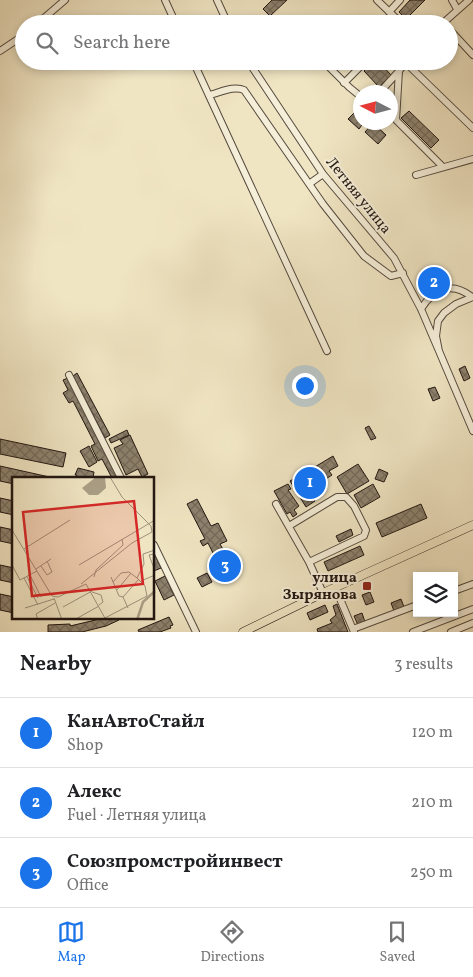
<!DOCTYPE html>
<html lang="en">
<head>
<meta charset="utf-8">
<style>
  :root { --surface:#fff; --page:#f6f6f6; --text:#202124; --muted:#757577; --line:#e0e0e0; --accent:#1a73e8 }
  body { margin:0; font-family:Vollkorn,serif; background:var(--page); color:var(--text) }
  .controls { position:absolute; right:15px; bottom:15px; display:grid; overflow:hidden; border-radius:0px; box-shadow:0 2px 8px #0003 }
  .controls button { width:45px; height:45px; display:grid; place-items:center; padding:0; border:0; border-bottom:1px solid var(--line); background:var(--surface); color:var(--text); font:25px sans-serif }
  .compass { position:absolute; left:353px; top:85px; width:45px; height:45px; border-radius:50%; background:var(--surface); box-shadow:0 2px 8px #0003; rotate:276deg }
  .you { position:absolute; left:304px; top:385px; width:18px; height:18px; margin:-12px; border:4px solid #fff; border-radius:50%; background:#1a73e8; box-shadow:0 0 0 8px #1a73e833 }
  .badge { display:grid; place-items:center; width:32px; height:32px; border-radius:50%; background:var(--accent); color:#fff; font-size:16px; font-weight:700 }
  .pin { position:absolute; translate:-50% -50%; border:2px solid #fff; box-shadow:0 1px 5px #0006 }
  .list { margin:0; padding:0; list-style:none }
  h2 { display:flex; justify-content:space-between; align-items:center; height:65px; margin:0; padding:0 20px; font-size:21px }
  h2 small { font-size:16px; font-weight:400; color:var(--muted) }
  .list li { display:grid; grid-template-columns:32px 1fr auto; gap:15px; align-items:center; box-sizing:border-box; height:70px; padding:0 20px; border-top:1px solid var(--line) }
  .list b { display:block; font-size:19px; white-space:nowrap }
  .list p { margin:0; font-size:16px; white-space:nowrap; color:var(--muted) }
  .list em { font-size:16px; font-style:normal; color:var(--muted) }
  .icon { flex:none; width:28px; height:28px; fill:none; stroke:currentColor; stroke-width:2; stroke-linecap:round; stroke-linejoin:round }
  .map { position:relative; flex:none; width:473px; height:632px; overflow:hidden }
  .search { position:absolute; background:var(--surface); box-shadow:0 2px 8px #0003; left:15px; right:15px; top:15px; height:55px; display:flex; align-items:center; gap:12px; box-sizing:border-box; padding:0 18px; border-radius:28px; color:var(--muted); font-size:19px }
  .sheet { height:275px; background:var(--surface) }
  nav { display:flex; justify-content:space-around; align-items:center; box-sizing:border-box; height:70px; border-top:1px solid var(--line); background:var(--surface); font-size:14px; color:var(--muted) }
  nav a { display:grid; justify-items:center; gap:2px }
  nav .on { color:var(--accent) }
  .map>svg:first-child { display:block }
  .building { fill:url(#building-cross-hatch); stroke:#211611 }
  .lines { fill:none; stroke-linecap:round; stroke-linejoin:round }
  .minor-casing { stroke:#554a3e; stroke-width:8 }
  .major-casing { stroke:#211611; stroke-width:9 }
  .minor { stroke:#f5eed8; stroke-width:6 }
  .major { stroke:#f0e5c3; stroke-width:8 }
  .poi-dot { fill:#8f2418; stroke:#f5eed8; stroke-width:2 }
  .labels { text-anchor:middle; stroke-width:4; stroke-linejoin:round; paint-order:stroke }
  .street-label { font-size:15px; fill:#211611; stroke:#f5eed8 }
  .poi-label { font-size:15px; font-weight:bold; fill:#211611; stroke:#f5eed8; text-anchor:end }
  .inset-river { fill:none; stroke:#aa9f86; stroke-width:2.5 }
  .inset-road { fill:none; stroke:#9d927c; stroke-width:1 }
  .view { fill:#d62828; fill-opacity:0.15; stroke:#d62828; stroke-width:2.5 }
  .inset-edge { fill:none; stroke:#211611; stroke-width:2.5 }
</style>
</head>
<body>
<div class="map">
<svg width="473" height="632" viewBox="0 0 473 632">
  <defs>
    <pattern id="building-cross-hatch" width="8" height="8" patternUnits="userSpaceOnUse" patternTransform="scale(1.25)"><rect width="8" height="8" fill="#8d826e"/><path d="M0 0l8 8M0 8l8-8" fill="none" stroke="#736959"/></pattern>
  </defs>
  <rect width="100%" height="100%" fill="#f0e5c3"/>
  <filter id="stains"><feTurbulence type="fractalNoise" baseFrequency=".004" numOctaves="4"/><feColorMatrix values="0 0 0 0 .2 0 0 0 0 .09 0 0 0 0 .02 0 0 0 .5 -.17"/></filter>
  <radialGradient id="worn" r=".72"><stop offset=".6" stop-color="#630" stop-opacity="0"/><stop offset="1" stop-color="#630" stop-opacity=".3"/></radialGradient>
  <path class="building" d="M272 0H287L270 16 263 9Z
    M410 0H425L406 19 399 12Z
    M374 61H378L391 75 379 87 364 71Z
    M409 111 439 140 431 148 401 118Z
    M354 113 360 119V122H364L359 129 348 119Z
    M373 123 386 135 378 144 365 132Z
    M436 276 440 288 432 291 428 279Z
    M465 366 470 378 464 381 459 369Z
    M77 373 110 435 105 438 73 376Z
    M68 378 118 478H112L102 459 98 461 91 446 95 444 73 401 69 403 63 393 68 390 63 380Z
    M435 387 440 398 433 401 428 389Z
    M369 426 376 438 371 440 365 428Z
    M127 430 129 435 111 443 109 439Z
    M130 435 148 474 142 477 138 469 126 475 114 448 123 444 120 440Z
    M0 439 66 453 63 467 0 454Z
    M89 446 97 462 89 467 80 451Z
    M333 456 338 466 329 471 332 475 321 482 324 487 319 490 314 481 305 486 300 476Z
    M358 464 369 481 347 494 337 477Z
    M0 466 54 478H14V484L0 481Z
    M78 468 94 472 93 478H76L77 475H75Z
    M379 469 388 473 384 482 375 479Z
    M299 476 315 501 306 507 290 481Z
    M288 484 291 489 288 490 299 506 294 510 297 514 293 517 290 512 287 514 274 491Z
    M373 484 380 497 361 508 354 495Z
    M0 498 14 501V515L0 512Z
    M197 499 211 526 218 523 227 541 220 544 233 568 223 573 208 543 203 546 200 541 205 539 187 504Z
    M421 504 427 518 382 537 376 523Z
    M0 527 14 530V544L0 541Z
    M351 529 353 535 339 542 336 536Z
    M360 546 364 555 328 571 324 562Z
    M154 553 161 568 154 571Z
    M0 565 14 568V583L0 580Z
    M207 573 212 582 202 587 197 578Z
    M165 576 174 595 164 600 155 581Z
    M370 592 374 602 366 605 362 595Z
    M0 594 14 597V613L0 610Z
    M401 599 404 607 394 611 391 603Z
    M337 604 348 632H318L317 629 332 623 330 620 336 615 333 606Z
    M325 605 328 612 310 620 307 613Z
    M362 613 365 622 358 625 354 616Z
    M169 617 173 625 170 626 171 628 160 632H139L138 630Z
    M104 618H118L119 620 106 626 82 632H48V625L70 624V626Z"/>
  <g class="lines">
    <g class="minor-casing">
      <path id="minor" d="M165 0 176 24
        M217 0 228 24
        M377 0 402 24
        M452 0 457 9
        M389 12 400 0
        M37 24 65 0
        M408 24H419
        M442 24 469 0
        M449 29 473 55
        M0 51 24 35
        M193 61 327 351
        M248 61 323 174 394 258 421 309 439 351
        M323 61 349 87 360 96
        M407 61 399 71 396 120 443 167
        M406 63 473 128
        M344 83 366 61
        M380 92 399 71
        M209 95C219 93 234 85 244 90L323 204 364 256 391 276 403 273
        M416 175 473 159
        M309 184 323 174
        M473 297 456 304 444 313 438 321 436 336 439 351 473 431
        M421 309C434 288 452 281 472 297
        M69 375 121 478
        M276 504 309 562 323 593
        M289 526 337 497H346L354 506 366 530 364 536 309 562
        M154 545 196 632
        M335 587 354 632
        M454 591 473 584
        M353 629 417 605
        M413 632 473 609
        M451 632 473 623"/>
    </g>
    <g class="major-casing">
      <path id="major" d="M243 632 323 593 473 525"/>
    </g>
    <use href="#minor" class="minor"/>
    <use href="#major" class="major"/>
  </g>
  <rect class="poi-dot" x="362" y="581" width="10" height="10" rx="2.5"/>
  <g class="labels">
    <g class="street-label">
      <text transform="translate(359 195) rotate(51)" y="5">Летняя улица</text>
    </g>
    <g class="poi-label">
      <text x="357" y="582">улица<tspan x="357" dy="17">Зырянова</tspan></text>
    </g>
  </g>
  <g transform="translate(12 477)">
    <rect width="142" height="142" fill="#f0e5c3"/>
    <path d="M84 0H93L94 11 86 18H77L70 11Z" fill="#aa9f86"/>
    <path class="inset-river" d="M125 143 131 125 143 114"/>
    <path class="inset-road" d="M0 53 40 119M12 72 58 43M143 77 137 78 143 94M132 87 131 77 143 73M0 88 8 103 25 94M67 88 143 43M29 89 35 98 40 95 35 84M24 92 39 82M18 98 29 120M15 100 26 121M82 100 84 93 111 68 110 62M99 100 107 119 111 120M12 101 26 128M129 104 143 98M101 105 109 96 117 95 125 101M69 107 120 66 140 55 139 49 110 20 98 0M105 113 119 96M80 115 89 118 91 125 87 128M40 119 46 120 74 107 94 143M42 121 50 143M51 130 80 114M13 131 42 122M116 131 111 120 127 102M93 141 135 119 133 109 125 101 132 87M26 143 24 137 43 126M62 143 87 129"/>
    <path class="view" d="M122 24 131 107 20 119 11 35Z"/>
    <rect width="142" height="142" class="inset-edge"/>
  </g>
  <rect width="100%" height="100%" filter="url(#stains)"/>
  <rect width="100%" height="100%" fill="url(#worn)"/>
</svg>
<div class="controls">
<button><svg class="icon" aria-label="layers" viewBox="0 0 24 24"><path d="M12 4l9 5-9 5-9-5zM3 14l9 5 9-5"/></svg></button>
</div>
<svg class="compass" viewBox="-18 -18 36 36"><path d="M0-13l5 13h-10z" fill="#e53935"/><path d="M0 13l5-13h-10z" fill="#757577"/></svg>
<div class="you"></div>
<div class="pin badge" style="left:310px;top:483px">1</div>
<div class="pin badge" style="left:434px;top:283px">2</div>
<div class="pin badge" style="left:225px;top:566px">3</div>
<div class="search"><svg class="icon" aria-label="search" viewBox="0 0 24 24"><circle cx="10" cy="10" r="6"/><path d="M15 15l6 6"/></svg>Search here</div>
</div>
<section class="sheet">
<h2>Nearby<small>3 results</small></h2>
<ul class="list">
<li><span class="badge">1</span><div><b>КанАвтоСтайл</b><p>Shop</p></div><em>120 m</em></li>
<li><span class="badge">2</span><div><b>Алекс</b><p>Fuel · Летняя улица</p></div><em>210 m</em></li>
<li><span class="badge">3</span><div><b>Союзпромстройинвест</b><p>Office</p></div><em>250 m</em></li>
</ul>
</section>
<nav>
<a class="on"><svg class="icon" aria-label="map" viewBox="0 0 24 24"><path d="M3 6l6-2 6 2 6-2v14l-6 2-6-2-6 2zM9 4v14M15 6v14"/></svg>Map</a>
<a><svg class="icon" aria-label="directions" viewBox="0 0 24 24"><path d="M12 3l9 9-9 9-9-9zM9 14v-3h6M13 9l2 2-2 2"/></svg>Directions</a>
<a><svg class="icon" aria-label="saved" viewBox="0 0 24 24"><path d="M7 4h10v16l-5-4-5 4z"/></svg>Saved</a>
</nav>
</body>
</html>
